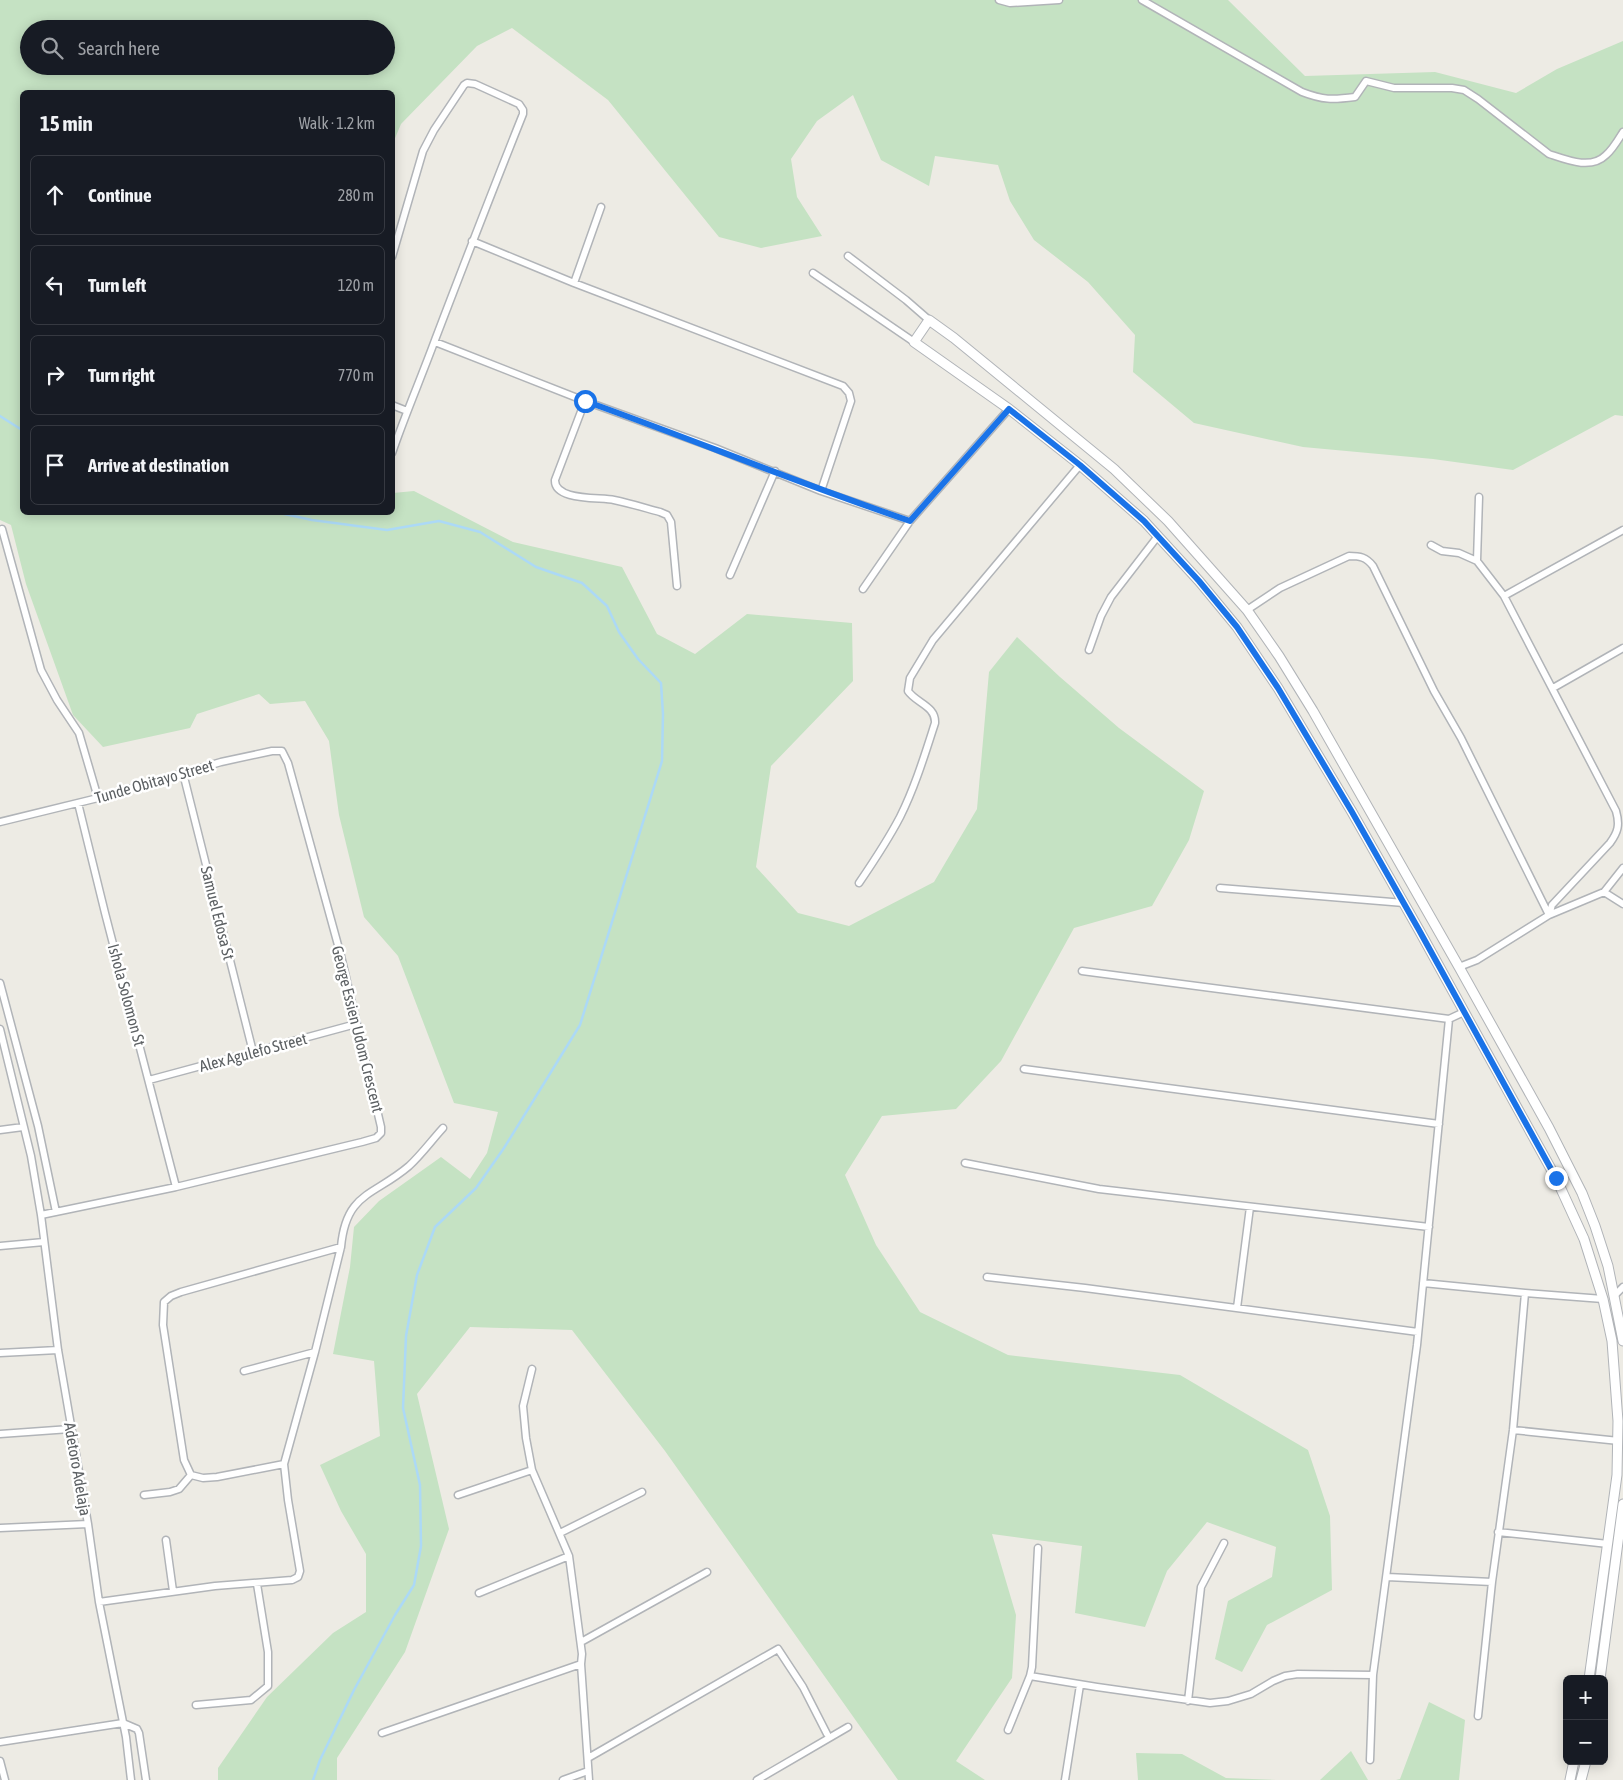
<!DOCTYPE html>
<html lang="en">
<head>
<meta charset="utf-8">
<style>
  :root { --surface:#171b24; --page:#242831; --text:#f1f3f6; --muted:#9ea1a6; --line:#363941 }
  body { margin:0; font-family:"Asap Condensed",sans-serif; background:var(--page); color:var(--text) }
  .controls { position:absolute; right:15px; bottom:15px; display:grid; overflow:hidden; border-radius:8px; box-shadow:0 2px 12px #0003 }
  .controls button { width:45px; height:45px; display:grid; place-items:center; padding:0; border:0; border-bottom:1px solid var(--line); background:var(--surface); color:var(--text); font:25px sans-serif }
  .stop { position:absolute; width:15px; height:15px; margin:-11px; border:4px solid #1a73e8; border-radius:50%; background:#fff }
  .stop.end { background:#1a73e8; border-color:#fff; box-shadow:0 1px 5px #0008 }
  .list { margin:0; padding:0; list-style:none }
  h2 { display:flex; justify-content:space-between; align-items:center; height:65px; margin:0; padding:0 20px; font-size:21px }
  h2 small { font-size:16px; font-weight:400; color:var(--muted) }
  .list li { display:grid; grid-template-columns:32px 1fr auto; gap:15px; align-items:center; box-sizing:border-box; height:80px; margin:0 10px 10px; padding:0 10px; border:1px solid var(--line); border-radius:8px }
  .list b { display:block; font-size:19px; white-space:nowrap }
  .list em { font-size:16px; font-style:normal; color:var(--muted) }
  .icon { flex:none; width:28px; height:28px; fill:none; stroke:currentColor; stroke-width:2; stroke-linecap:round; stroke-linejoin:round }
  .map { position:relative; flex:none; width:1623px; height:1780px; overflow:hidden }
  .search { position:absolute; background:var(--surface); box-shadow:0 2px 12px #0003; left:20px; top:20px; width:375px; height:55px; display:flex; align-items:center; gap:12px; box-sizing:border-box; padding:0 18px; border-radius:28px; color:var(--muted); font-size:19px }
  .panel { position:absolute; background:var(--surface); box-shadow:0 2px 12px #0003; left:20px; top:90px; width:375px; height:425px; border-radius:8px }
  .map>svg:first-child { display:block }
  .green { fill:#c5e2c3; fill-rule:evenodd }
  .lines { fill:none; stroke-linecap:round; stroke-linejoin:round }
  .stream { stroke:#acd9f6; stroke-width:2.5 }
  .street-casing { stroke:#b1b4b8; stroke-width:9 }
  .secondary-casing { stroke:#b1b4b8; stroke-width:11 }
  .street { stroke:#fff; stroke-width:6 }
  .secondary { stroke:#fff; stroke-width:9 }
  .route { stroke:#1a73e8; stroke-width:6 }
  .labels { text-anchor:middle; stroke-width:5; stroke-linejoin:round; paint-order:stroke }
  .street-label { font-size:16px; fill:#5c6063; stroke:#fff }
</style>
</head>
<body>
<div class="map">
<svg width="1623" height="1780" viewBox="0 0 1623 1780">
  <rect width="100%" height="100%" fill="#edebe4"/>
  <path class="green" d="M0 0H1228L1305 76 1435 72 1516 93 1557 69 1623 41V416L1615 415 1513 470 1433 459 1303 447 1194 423 1133 372 1135 335 1088 282 1034 240 1010 201 998 165 935 156 929 186 881 160 853 95 817 121 791 159 797 197 822 236 761 248 719 237 608 100 512 28 477 46 401 124 393 143 392 92H22V512H392L393 493 414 491 513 542 622 567 657 634 695 654 747 614 852 623 853 681 771 766 756 867 798 913 849 926 934 882 977 809 989 672 1017 637 1060 677 1119 728 1204 791 1189 840 1152 906 1074 928 1001 1061 956 1109 882 1116 845 1175 876 1245 920 1312 1008 1355 1180 1375 1308 1450 1330 1516 1332 1590 1267 1625 1242 1672 1215 1659 1228 1601 1272 1577 1276 1547 1207 1522 1167 1571 1145 1627 1075 1613 1082 1546 992 1534 1016 1615 1012 1678 956 1761 985 1780H898L665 1451 572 1330 470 1327 417 1394 449 1529 405 1652 337 1758V1780H218V1768L267 1697 333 1633 366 1612V1554L341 1511 320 1465 380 1436 374 1361 333 1354 350 1267 354 1227 379 1201 441 1157 470 1179 487 1153 498 1112 454 1103 398 956 364 917 339 815 329 741 305 701 270 704 259 694 197 714 190 728 103 747 73 715 26 584 11 525 0 520ZM29 29H386V66H29Z
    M1429 1702 1465 1720 1459 1780H1396L1400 1779Z
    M1351 1751 1368 1780H1320Z
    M1136 1753 1182 1754 1226 1778 1276 1780H1138Z"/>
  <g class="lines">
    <path class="stream" d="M0 416 22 430
      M275 512 312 520 387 530 439 521 480 532 536 567 582 583 607 606 619 632 638 659 661 683 663 714 662 761 580 1025 504 1148 476 1188 435 1227 417 1275 406 1336 403 1408 420 1485 421 1546 414 1585 395 1615 354 1690 320 1760 313 1780"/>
    <g class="street-casing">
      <path id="street" d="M999 0 1010 3 1059 0
        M1142 0 1302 92C1323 100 1332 100 1355 97L1366 81 1394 88H1452L1464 90 1478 99 1549 154C1567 160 1591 170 1606 155 1613 149 1618 140 1623 132
        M472 241 574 283 843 386 849 393 851 401 821 491
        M848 256 906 300 929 320
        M392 257 423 151 434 130 464 85 467 83 475 84 519 104 523 110V114C493 189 464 264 435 340 421 378 405 415 392 453
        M813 273 914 342
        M574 283 601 207
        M435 342 585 401 715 448 821 491 910 521
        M585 401 555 480C554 501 600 497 614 500 629 503 645 508 660 512L667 515 671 522 677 586
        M392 405 407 411
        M2 529 41 670 57 700 79 733 98 798
        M1431 545 1442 551 1459 553 1477 561 1504 596 1616 811C1620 825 1618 832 1610 843L1552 905 1549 915 1477 960 1459 967
        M1477 561 1479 497
        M730 575 775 471
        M863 589 910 521 1009 409
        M1504 596 1623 530
        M1247 610 1280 588 1349 556C1360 556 1366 557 1373 566L1434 691 1461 738 1549 915 1604 892 1623 868
        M1089 650 1101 616 1111 597 1158 536
        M1553 688 1623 648
        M183 773 253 1052
        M78 803 105 913 176 1187
        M0 822 98 798 221 762 272 751H282L288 763 341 956 381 1127V1133L376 1138 362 1142 176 1187 41 1215
        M859 883C874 861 888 840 900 817 915 787 925 754 935 723 936 706 916 703 908 691L910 678 933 640 1080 465
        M1220 888 1404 903
        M1604 892 1623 904
        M1082 971 1449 1019
        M0 983 38 1126 56 1212
        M0 1029 31 1156 41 1215 58 1350 88 1524 99 1602 126 1737 131 1780
        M1024 1069 1439 1124
        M149 1080 356 1024
        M0 1130 23 1127
        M965 1163 1099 1189 1429 1227
        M0 1246 44 1242
        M987 1277 1085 1288 1418 1332
        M1423 1283 1525 1293 1603 1299
        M1615 1295 1623 1287
        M1237 1308 1250 1207
        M0 1353 58 1350
        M532 1369 523 1406 526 1438 532 1470 569 1556 582 1654 581 1664 589 1780
        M244 1371 315 1352
        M1513 1430 1619 1441
        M0 1434 70 1429
        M284 1464 217 1477 203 1478 191 1475 184 1460 163 1325 164 1302 171 1296 181 1292 341 1247C346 1192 374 1196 409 1166 421 1155 432 1140 443 1128
        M144 1495 170 1492 179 1489 191 1475
        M458 1495 532 1470
        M0 1528 88 1524
        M1498 1532 1608 1544
        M560 1533 642 1492
        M166 1540 173 1591
        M1387 1577 1492 1582
        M479 1593 569 1556
        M99 1602 215 1586 292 1580 298 1577 300 1571 288 1500 284 1464 315 1352 341 1247
        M581 1642 707 1572
        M1030 1676 1097 1687 1210 1703 1228 1701 1251 1694 1273 1681 1285 1676 1298 1674 1373 1675
        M1188 1701 1201 1587 1224 1543
        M196 1705 251 1700 268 1686V1652L257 1584
        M1478 1716 1492 1582 1513 1430 1525 1293
        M123 1723 137 1729 139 1733 146 1780
        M1008 1730 1030 1676 1032 1667 1038 1548
        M382 1733 581 1664
        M0 1742 123 1723
        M588 1758 778 1649 803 1687 827 1734
        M1370 1760 1373 1675 1417 1345 1449 1019 1464 1012
        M0 1761 5 1780
        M563 1780 588 1771
        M757 1780 848 1727
        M1065 1780 1080 1685"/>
    </g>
    <g class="secondary-casing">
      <path id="secondary" d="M1589 1679 1617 1475 1618 1421 1612 1341 1603 1299 1584 1239 1556 1178 1419 930 1352 812 1278 688 1237 627 1199 581 1144 521 1080 465 1009 409 914 342 929 320 954 338 1114 469 1168 521 1247 610 1279 656 1313 711 1459 967 1549 1128 1582 1193 1595 1226 1608 1266 1623 1341
        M1600 1679 1623 1504
        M1570 1780 1574 1761
        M1581 1780 1586 1761"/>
    </g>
    <use href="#street" class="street"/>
    <use href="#secondary" class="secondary"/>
  </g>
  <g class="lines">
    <path class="route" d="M585 401C694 440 801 484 910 521L1009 409 1080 465 1144 521 1199 581 1237 627 1278 688 1352 812 1419 930 1556 1178"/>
  </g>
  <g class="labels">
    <g class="street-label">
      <text transform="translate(154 781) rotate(-16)" y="6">Tunde Obitayo Street</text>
      <text transform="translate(218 913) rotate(76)" y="6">Samuel Edosa St</text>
      <text transform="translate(127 995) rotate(75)" y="6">Ishola Solomon St</text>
      <text transform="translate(358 1029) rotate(76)" y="6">George Essien Udom Crescent</text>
      <text transform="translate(253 1052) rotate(-15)" y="6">Alex Agulefo Street</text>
      <text transform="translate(78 1469) rotate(80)" y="6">Adetoro Adelaja</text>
    </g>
  </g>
</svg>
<div class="controls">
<button>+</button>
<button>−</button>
</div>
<div class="stop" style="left:585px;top:401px"></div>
<div class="stop end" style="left:1556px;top:1178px"></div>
<div class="search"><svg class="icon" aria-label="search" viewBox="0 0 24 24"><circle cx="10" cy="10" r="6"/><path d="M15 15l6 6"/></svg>Search here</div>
<section class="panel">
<h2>15 min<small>Walk · 1.2 km</small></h2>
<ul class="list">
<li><svg class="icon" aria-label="ahead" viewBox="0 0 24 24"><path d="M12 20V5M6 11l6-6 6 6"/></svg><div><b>Continue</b></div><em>280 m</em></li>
<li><svg class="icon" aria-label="left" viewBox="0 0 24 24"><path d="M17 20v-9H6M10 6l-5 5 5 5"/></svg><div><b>Turn left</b></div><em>120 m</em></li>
<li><svg class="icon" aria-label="right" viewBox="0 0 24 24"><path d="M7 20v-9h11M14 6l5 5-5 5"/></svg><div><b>Turn right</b></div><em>770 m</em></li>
<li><svg class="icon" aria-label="arrive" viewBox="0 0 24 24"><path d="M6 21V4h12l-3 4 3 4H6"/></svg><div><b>Arrive at destination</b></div></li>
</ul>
</section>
</div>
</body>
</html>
